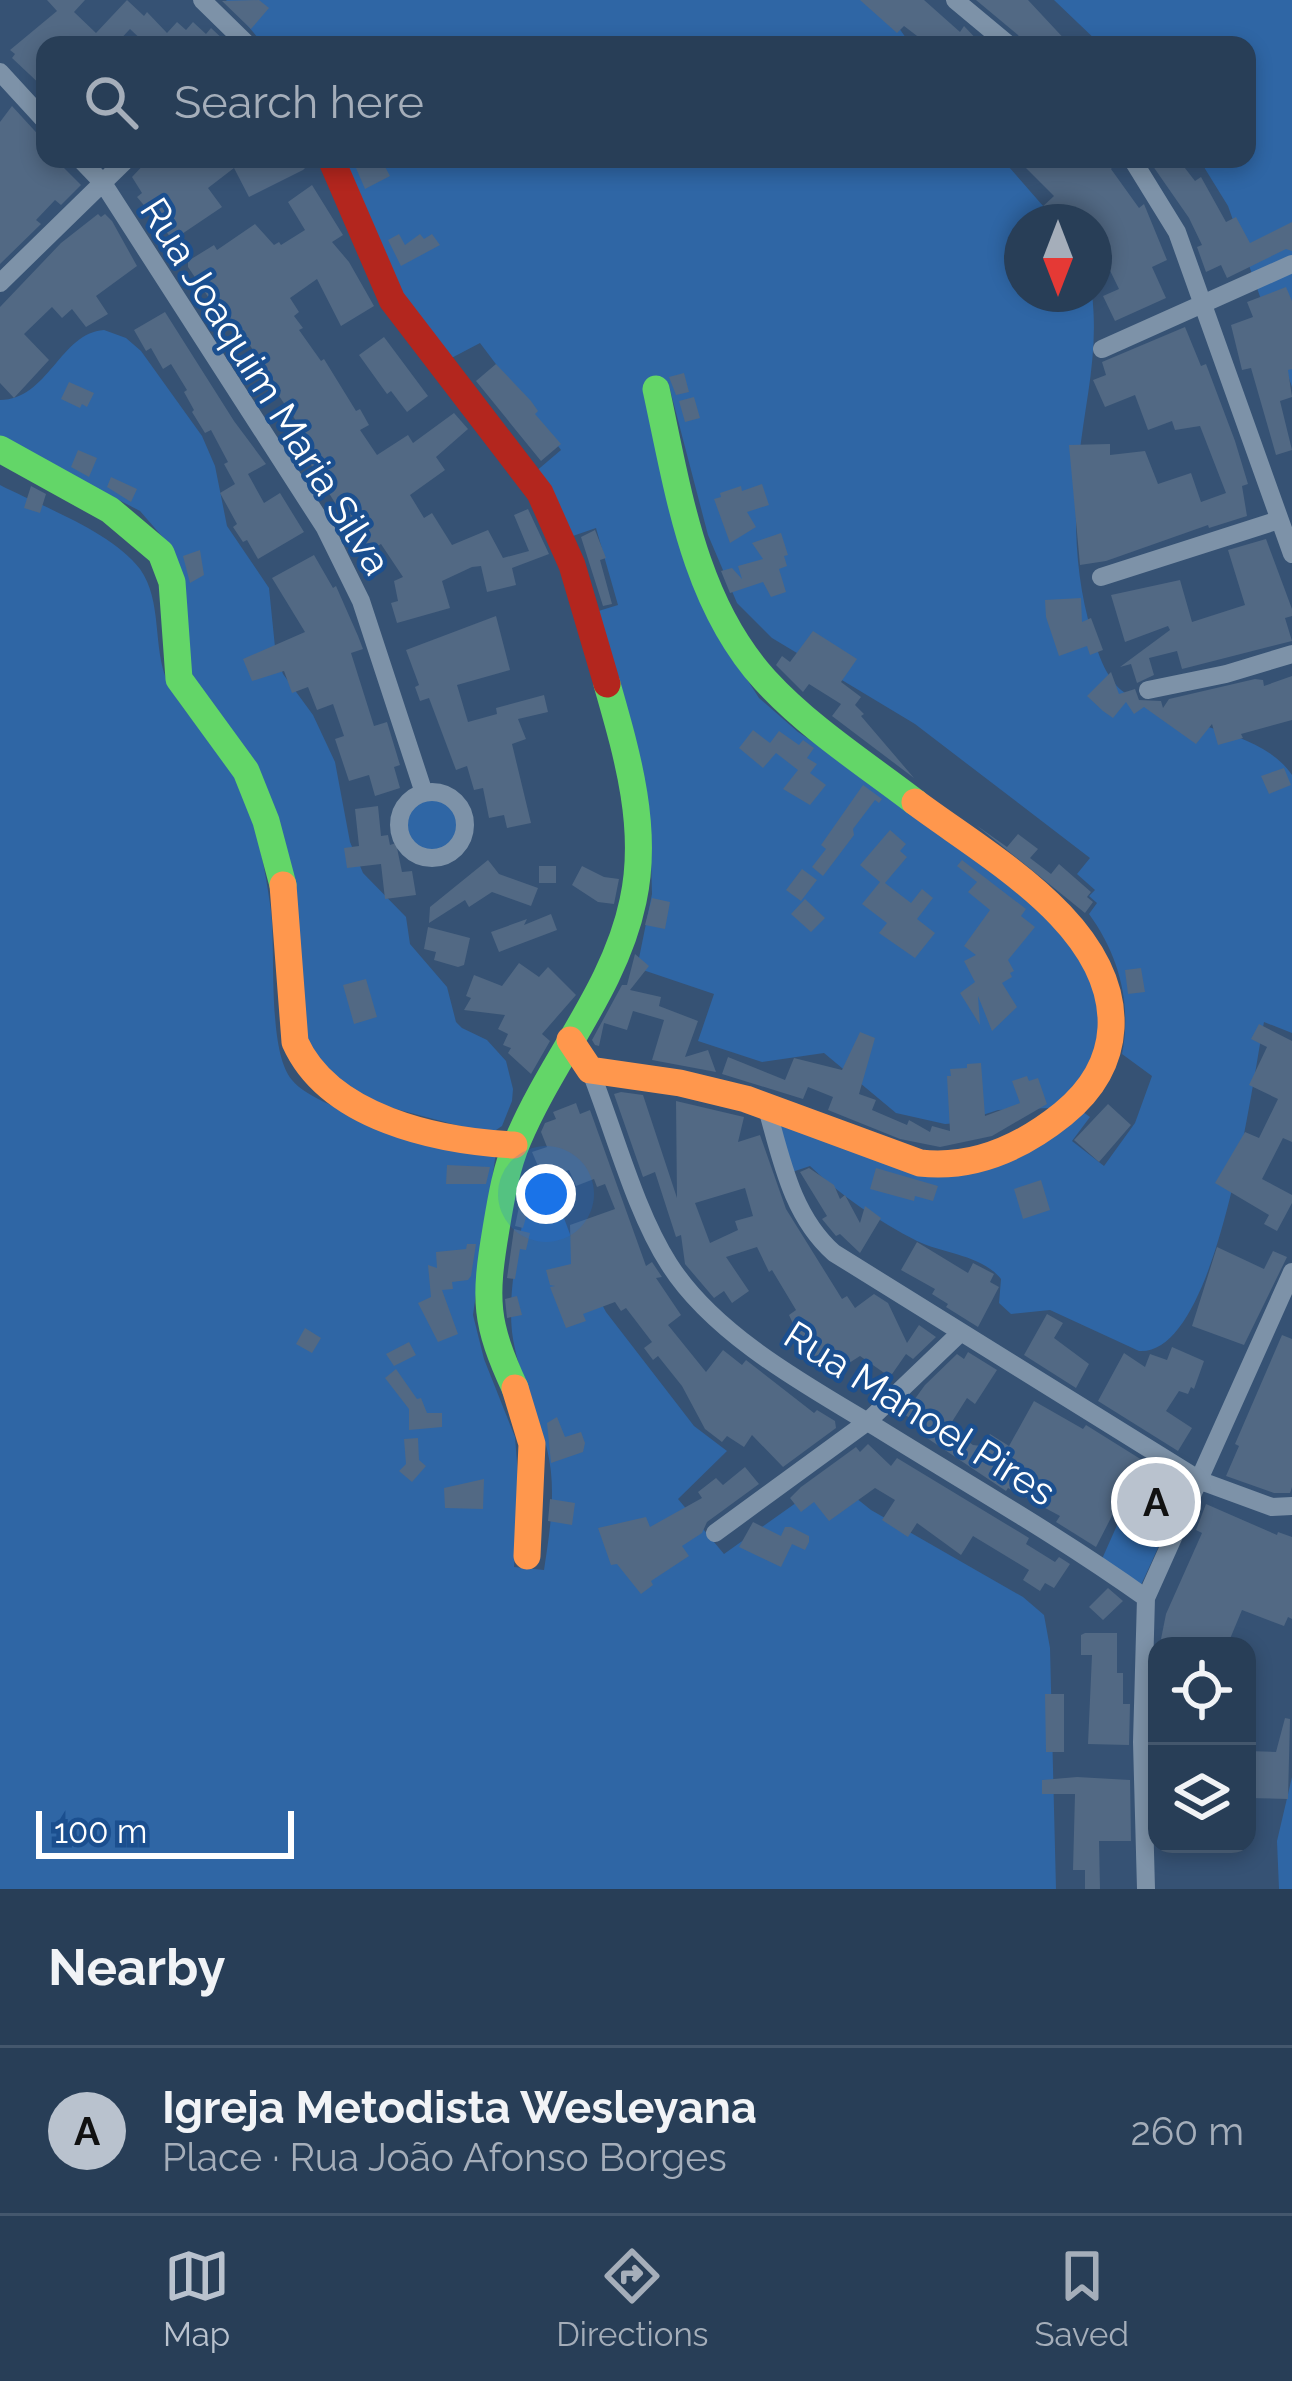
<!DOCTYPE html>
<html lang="en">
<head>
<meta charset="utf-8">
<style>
  :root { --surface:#283e57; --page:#30455d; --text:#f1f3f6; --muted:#a5aeba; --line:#44576d; --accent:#b9c2ce }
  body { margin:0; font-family:Raleway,sans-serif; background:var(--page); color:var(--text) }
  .controls { position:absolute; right:36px; bottom:36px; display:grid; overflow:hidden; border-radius:24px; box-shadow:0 6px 18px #0003 }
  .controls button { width:108px; height:108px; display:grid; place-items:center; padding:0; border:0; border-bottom:3px solid var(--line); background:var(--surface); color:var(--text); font:60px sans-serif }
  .compass { position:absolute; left:1004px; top:204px; width:108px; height:108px; border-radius:50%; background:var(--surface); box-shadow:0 6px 18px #0003; rotate:180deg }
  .scale { position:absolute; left:36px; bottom:30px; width:258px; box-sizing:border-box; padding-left:12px; border:6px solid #fff; border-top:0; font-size:33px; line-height:42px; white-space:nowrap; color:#fff; -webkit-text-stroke:9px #1b4f8f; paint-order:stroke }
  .you { position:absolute; left:546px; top:1194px; width:42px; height:42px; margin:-30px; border:9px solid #fff; border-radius:50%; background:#1a73e8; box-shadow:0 0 0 18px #1a73e833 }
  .badge { display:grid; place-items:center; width:78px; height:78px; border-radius:50%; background:var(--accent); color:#111; font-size:39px; font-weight:700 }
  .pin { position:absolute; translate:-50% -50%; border:6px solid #fff; box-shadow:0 3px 12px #0006 }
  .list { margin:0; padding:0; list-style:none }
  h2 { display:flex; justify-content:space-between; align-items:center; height:156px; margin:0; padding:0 48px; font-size:51px }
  h2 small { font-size:39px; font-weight:400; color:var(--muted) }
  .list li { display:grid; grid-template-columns:78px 1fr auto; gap:36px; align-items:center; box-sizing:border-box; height:168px; padding:0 48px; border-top:3px solid var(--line) }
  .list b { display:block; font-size:45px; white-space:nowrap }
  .list p { margin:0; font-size:39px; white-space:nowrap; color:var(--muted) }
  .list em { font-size:39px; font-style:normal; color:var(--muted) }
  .icon { flex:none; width:66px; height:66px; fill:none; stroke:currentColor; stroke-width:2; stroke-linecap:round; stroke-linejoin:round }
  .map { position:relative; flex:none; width:1292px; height:1889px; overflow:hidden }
  .search { position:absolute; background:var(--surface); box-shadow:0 6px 18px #0003; left:36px; right:36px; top:36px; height:132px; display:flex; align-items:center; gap:30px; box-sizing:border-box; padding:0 42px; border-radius:24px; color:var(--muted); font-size:45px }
  .sheet { height:324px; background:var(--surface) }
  nav { display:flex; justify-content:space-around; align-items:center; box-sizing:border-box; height:168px; border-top:3px solid var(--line); background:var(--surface); font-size:33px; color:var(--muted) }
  nav a { display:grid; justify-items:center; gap:6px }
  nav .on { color:var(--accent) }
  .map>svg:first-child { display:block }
  .green { fill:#2f66a5 }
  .building { fill:#526984; fill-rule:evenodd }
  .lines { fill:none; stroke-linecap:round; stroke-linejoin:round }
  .street { stroke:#7d92a8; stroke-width:18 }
  .fast { stroke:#63d668; stroke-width:27 }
  .slow { stroke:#ff974d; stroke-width:27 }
  .jam { stroke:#b3261e; stroke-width:27 }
  .labels { text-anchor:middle; stroke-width:9; stroke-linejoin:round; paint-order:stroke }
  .street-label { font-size:39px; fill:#fff; stroke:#1b4f8f }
</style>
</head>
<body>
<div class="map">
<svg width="1292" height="1889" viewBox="0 0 1292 1889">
  <rect width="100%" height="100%" fill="#365274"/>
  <path class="green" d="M226 0H879L911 45H264Z
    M1054 0H1292V387L1228 206 1199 159H1247V45H1101Z
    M341 159H1002L1057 222H1022V294H1092C1099 354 1085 401 1079 459 1073 516 1075 578 1092 633 1098 653 1105 676 1121 690 1168 728 1258 725 1292 775V1033L1264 1022C1252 1082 1218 1357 1139 1351L1050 1310 1011 1314 999 1303 1001 1279C982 1255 944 1254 917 1241 879 1222 840 1195 810 1166L792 1172 777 1118 917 1171 1079 1109 1090 1117 1072 1141 1104 1166 1135 1123 1152 1076 1122 1054C1132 1004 1119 955 1089 914L1097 903 1089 896 1095 890 1077 874 1090 858 915 724 772 638 737 603 708 535 668 382 645 385 737 664 759 698 798 732 860 773 1048 915 1089 964 1107 1023 1078 1090 1050 1108 998 1110 958 1123 945 1124 896 1113 824 1053 762 1062 698 1041 714 994 637 968 652 894 650 829 592 613 618 605 596 528 567 538 534 473 561 450 480 343 442 363 408 313Z
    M104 330 126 338 141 351 202 436 215 466 227 526 269 588 276 657 283 674 313 715 335 762 350 842 363 873 406 917 410 944 447 987 456 1022 462 1028 487 1040 506 1061 513 1089 512 1101 502 1126 490 1134 347 1096 301 1041 288 877 190 685 173 549 140 511 0 438V400C48 400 60 333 104 330Z
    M0 485C41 506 112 532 140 569 163 601 152 648 168 683 181 710 205 732 222 756 253 797 264 861 271 911 276 953 267 1050 292 1080 320 1115 450 1139 496 1152L473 1315 484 1359 515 1437 519 1488 514 1567 544 1570C550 1530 557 1489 547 1449 537 1409 517 1372 512 1332 507 1283 522 1232 530 1183L552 1186 583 1269 606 1312 694 1426 727 1451 678 1499 724 1554 831 1478 871 1510 1023 1597 1044 1615 1050 1648 1056 1889H0Z
    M403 825a29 29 0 1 1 58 0a29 29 0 1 1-58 0Z
    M1122 1514 1163 1537 1141 1585 1102 1559Z
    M1292 1777V1889H1279L1277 1841Z"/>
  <path class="building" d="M47 0H85L74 12 96 33 127 0 144 16 147 12 167 33 177 22 186 30 193 22 206 34 211 28 226 42 147 45 130 29 115 45H45V89L12 58 15 54 10 50 57 11Z
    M259 0 269 8 251 29 222 1Z
    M860 0H924L960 32 964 26 982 45H929L904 26 897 33Z
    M976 0H1028L1070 45H1024L1018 35Z
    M12 106 45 142V159H67L64 168 81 185 61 205 55 200 36 220 41 224 0 264V122Z
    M149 159H313V160L303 170 249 197 234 168 208 188 222 207 173 240 137 197 142 193 132 177Z
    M372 159H381L390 176 365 189 356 168Z
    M1017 159H1119L1111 169 1139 208 1144 204 1167 260 1152 267 1166 298 1115 321 1103 296 1119 289 1099 248 1105 245 1094 222H1089L1082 211 1069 222H1053L1040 209 1054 196Z
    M1148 159H1178L1195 181 1201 177 1226 222 1236 217 1250 243 1292 222V251L1286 249 1227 278 1221 265 1206 272 1197 247 1202 245 1189 218Z
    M312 185 343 235 332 242 349 262 374 306 341 326 317 279 290 298 299 312 294 316 303 328 299 330 321 361 324 359 356 411 360 409 369 425 360 430 377 455 408 435 413 443 454 413 468 429 436 457 445 470 410 495 424 518 432 513 452 545 488 530 503 558 529 551 514 515 528 509 549 554 512 568 516 585 487 592 481 566 472 567 442 581 450 608 397 623 391 603 398 601 394 581 403 577 381 544 369 551 358 539 299 446 304 443 298 434 303 431 277 393 281 391 263 366 257 370 247 354 253 350 235 323 229 328 188 267V261L214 245 217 250 255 224 274 245 279 242 281 245 305 230 288 202Z
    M98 214 101 217 105 214 112 221 137 266 96 296 108 314 86 327 72 309 62 318 52 307 24 334 49 360 14 398 0 383V307L61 243Z
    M399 234 405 245 420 234 424 239 432 234 440 245 401 266 388 240Z
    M1286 287 1292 301V369L1288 370 1292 397 1280 401 1292 450 1276 455 1251 368 1242 370 1231 325 1253 317 1247 302Z
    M165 312 234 421 266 464 248 474 264 503 280 493 304 532 258 559 247 540 243 542 233 527 237 524 220 493 235 484 224 464 228 462 211 430 205 433 192 412 194 410 184 392 187 390 171 364 163 369 151 348 146 351 134 330Z
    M1185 327 1201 366 1206 364 1235 441 1248 484 1242 486 1247 516 1209 528 1208 525 1106 561 1080 565 1069 445 1110 444V455L1145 451 1158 484 1191 473 1201 502 1226 493 1200 426 1175 430 1172 421 1148 430 1135 395 1105 407 1093 380 1106 375 1102 362Z
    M384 337 428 396 407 412 391 391 387 394 359 355Z
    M496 364 531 401 538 411 535 414 561 444 541 461 476 381Z
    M684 373 689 392 676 395 669 377Z
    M69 382 94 393 87 407 82 404 80 408 61 399Z
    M694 397 700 418 685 422 679 401Z
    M78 450 97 458 89 477 71 467Z
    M111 477 137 489 131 502 107 487Z
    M762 484 769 505 747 512 756 527 730 543 714 499 721 497 720 493 741 486 742 491Z
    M31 486 46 494 40 513 24 508Z
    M595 530 606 558 600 560 612 604 603 606 581 537Z
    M781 533 788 555 784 556 787 566 779 569 786 592 771 597 763 582 730 593 721 571 732 568 742 579 738 566 763 559 752 543Z
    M1266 539 1292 609V616L1285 618 1292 641 1182 669 1177 651 1149 658 1154 675 1137 683 1131 664 1120 667 1170 630 1168 626 1125 642 1111 595 1180 580 1192 622 1245 605 1228 550Z
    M200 550 204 575 190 583 183 556Z
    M314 555 333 588 336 586 358 636 363 649 351 653 374 726 387 722 400 765 394 767 400 788 375 796 369 775 349 781 335 739 344 736 333 704 317 710 308 687 292 693 284 671 252 681 243 659 305 632 272 578Z
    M1081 598 1082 622 1091 618 1103 650 1090 655 1087 646 1059 656 1046 617 1045 600Z
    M496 616 510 670 457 685 468 722 497 714 496 708 544 695 548 712 518 719 526 739 512 744 531 823 507 828 504 815 489 818 483 788 474 790 467 766 456 770 429 698 420 701 415 687 419 685 406 650Z
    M813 631 857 659 841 682 861 697 855 705 864 714 861 716 914 778 832 716 841 704 809 684 803 692 776 665 782 656 790 662Z
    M1111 672 1119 694 1135 689 1139 700 1161 701 1163 708 1169 699 1255 679 1263 680 1264 686 1292 676V720L1241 734 1243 738 1218 745 1212 724 1196 744 1144 707 1134 714 1126 702 1113 718 1103 711 1087 696Z
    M753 730 770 743 779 731 799 745 803 740 814 748 807 758 817 764 810 773 826 785 810 805 783 789 798 770 776 753 763 768 739 748Z
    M1284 768 1291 785 1269 794 1261 776Z
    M863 785 882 799 879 803 875 800 853 829 854 835 823 876 812 867 826 849 821 845Z
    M378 806 381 836 388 835 390 845 396 843 402 872 412 871 416 895 385 899 381 864 347 868 344 848 359 846 355 809Z
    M976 825 1007 847 1018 834 1038 849 1030 858 1051 874 1059 864 1091 892 1087 897 1093 902 1085 913Z
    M890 830 906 844 900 851 907 857 885 883 911 903 922 889 933 898 917 919 935 933 915 958 879 933 887 923 862 904 880 882 860 865Z
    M488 860 499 874 538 888 531 906 492 892 469 907 465 900 429 923 430 907Z
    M962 860 1026 909 1021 916 1035 927 1008 960 1014 971 1010 973 1012 977 1002 983 1017 1007 992 1031 978 996 980 1025 960 993 975 982 964 961 976 955 964 946 990 910 968 892 977 882 957 866Z
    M539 866H556V883H539Z
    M582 866 604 877 619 879 614 904 598 902 572 885Z
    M802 869 817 880 801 901 786 890Z
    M652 898 670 902 665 929 645 925Z
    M805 899 825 918 811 932 791 914Z
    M551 914 557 930 499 952 491 932 527 919 524 925Z
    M428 927 470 938 464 965 458 967 434 960 436 952 424 949Z
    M635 954 649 966 630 990 661 997 659 1006 698 1021 685 1057 708 1050 716 1072 652 1060 664 1020 633 1011 627 1030 604 1023 599 1046 595 1045 592 1040 622 985H627Z
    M519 963 539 977 548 967 576 995 542 1034 550 1041 531 1074 508 1053 511 1048 503 1045 508 1034 498 1029 505 1015 464 1010 471 998 466 996 474 975 502 986Z
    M1141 968 1145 992 1128 994 1125 970Z
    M366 979 377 1017 354 1024 343 985Z
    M1259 1024 1292 1041V1142L1283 1138 1262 1179 1292 1195V1203L1277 1231 1264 1224 1269 1215 1215 1183 1245 1132 1259 1138 1278 1099 1249 1085 1267 1047 1251 1039Z
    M860 1032 875 1038 859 1094 876 1100 872 1110 907 1125 909 1120 930 1132 932 1126 950 1131 947 1076H951L950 1069 967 1068V1064L981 1063 985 1116 1020 1103 1012 1081 1027 1076 1029 1081 1038 1078 1047 1104 992 1136 940 1147 900 1139 828 1110 833 1097 808 1087 803 1099 722 1074 728 1057 785 1080 794 1058 842 1070Z
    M621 1092 643 1095 677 1198 676 1101 744 1117 738 1142 760 1135 786 1209 842 1299 847 1296 855 1308 874 1294 888 1303 907 1343 919 1325 936 1337 913 1359 906 1354 890 1377 860 1356 835 1372 824 1353 809 1358 789 1315 796 1310 772 1270 769 1272 757 1247 726 1257 749 1291 732 1303 724 1291 714 1298 685 1264 681 1235 676 1237 655 1172 643 1177 614 1094ZM745 1188 753 1216 735 1221 738 1230 710 1243 695 1203Z
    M576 1103 580 1114 590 1110 646 1266 652 1262 662 1277 656 1278 681 1315 668 1325 706 1372 723 1350 742 1365 746 1360 814 1413 817 1410 835 1421 836 1428 783 1467 752 1435 744 1447 727 1436 722 1442 705 1429 682 1386 658 1356 653 1360 644 1348 652 1342 626 1308 621 1311 615 1302 583 1314 586 1321 566 1328 550 1287 555 1286 550 1285 546 1270 571 1264 570 1225 615 1209 605 1184 597 1187 594 1179 576 1186 569 1170 544 1180 532 1152 547 1147 541 1132 545 1123 556 1119 553 1112Z
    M1108 1104 1131 1125 1099 1162 1074 1140Z
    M447 1165 490 1167 486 1184H446Z
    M809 1168 834 1185 840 1199 845 1195 860 1223 865 1206 881 1218 860 1253 840 1234 836 1236 822 1219 827 1216 800 1172Z
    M876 1168 938 1186 933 1201 915 1196 914 1201 870 1189Z
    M526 1173 538 1175 523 1228 515 1226Z
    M1041 1180 1050 1210 1023 1219 1014 1189Z
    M514 1229 530 1233 526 1250 520 1249 515 1279 507 1278Z
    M917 1242 968 1273 973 1263 994 1274 990 1282 999 1287 978 1327 946 1307 948 1304 932 1294 935 1289 901 1270Z
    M467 1244H476L471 1276 468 1280 452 1282 453 1289 442 1290 458 1334 438 1342 418 1303 431 1297 428 1265 437 1268 436 1252 466 1249Z
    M1217 1247 1264 1269 1273 1251 1287 1257 1244 1345 1192 1326Z
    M517 1296 522 1315 507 1318 505 1299Z
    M1047 1314 1063 1323 1054 1338 1089 1364 1076 1388 1024 1355Z
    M305 1328 321 1338 312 1353 296 1344Z
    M1282 1335 1292 1339V1487L1290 1493H1274L1226 1476 1239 1446 1235 1444Z
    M409 1342 416 1355 394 1366 386 1354Z
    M1172 1347 1204 1361 1194 1389 1191 1387 1188 1394 1179 1391 1166 1411 1192 1428 1178 1451 1098 1401 1124 1353 1145 1367 1150 1354 1167 1360Z
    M968 1352 997 1370 975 1404 967 1398 948 1428 973 1445 982 1446 990 1434 1009 1446 1034 1401 1083 1429 1086 1425 1142 1460 1138 1468 1181 1488 1162 1529 1116 1508 1096 1547 1056 1522 1060 1516 1008 1488 1006 1491 927 1438 931 1433 904 1414 925 1385 957 1354 964 1359Z
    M396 1369 417 1399 421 1398 427 1413H442V1427L409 1430V1409L385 1378Z
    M557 1417 565 1437 581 1432 585 1443 583 1452 551 1463 547 1423Z
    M418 1438 419 1460 426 1466 412 1482 399 1471 406 1464 404 1439Z
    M868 1444 891 1466 897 1458 1029 1538 1026 1544 1055 1562 1059 1557 1070 1564 1054 1588 1045 1583 1040 1591 1023 1580 1029 1570 973 1536 961 1555 917 1523 908 1537 882 1520 895 1500 875 1488 829 1521 814 1502 801 1512 790 1498 801 1487 856 1447 860 1452Z
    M745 1467 759 1484 707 1522 702 1533 682 1546 689 1556 651 1581 653 1585 641 1594 617 1564 611 1565 598 1528 646 1517 650 1527 702 1498 698 1492 716 1478 723 1485Z
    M484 1479 483 1509 445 1508 444 1488Z
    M550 1499 575 1503 572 1525 548 1521Z
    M1206 1504 1277 1535 1278 1532 1292 1537V1619L1288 1617 1284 1626 1242 1610 1227 1646H1184L1161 1639 1166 1614 1202 1533 1196 1530Z
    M753 1522 781 1536 785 1527H791L809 1536V1542L805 1550 792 1544 781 1567 739 1547Z
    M1108 1588 1123 1601 1103 1620 1089 1607Z
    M1085 1633H1117V1673H1123V1704H1130L1129 1745 1088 1744 1092 1655H1081V1635Z
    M1045 1694H1064V1752H1046Z
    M1285 1718 1290 1719 1288 1799 1247 1798V1751L1276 1752Z
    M1077 1777 1130 1780 1131 1841H1099L1100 1889H1085V1870H1073L1075 1794H1042V1780Z"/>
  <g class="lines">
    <path class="street" d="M202 0 248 45
      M955 0 1009 45
      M0 72 45 121
      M80 159 103 183 325 528 361 601 424 793
      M1132 159 1177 232 1292 554
      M0 283 127 159
      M1102 349 1292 264
      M1101 577 1279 520
      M1148 690 1226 674 1292 654
      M399 825a33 33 0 1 1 66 0a33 33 0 1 1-66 0Z
      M590 1070C614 1130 635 1211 669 1264 714 1335 806 1385 876 1427 966 1483 1059 1536 1146 1598
      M766 1105C781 1157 791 1215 834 1253L1201 1481 1272 1507 1292 1506
      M715 1533 867 1422 960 1333
      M1146 1889 1142 1742 1146 1598 1292 1272"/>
    <path class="fast" d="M656 389C678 489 693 601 765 680 808 727 864 763 915 802
      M0 449 110 510 161 553 172 582 179 679 246 771 266 821 283 885
      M515 1388C485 1323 484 1300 496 1229 501 1199 506 1168 518 1140 552 1059 615 988 633 901 649 828 627 754 607 684"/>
    <path class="slow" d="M283 885 295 1042C329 1118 437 1141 514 1145
      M570 1040 590 1070 680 1083 746 1099 920 1163C973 1169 1022 1147 1063 1114 1090 1092 1109 1064 1111 1028 1116 926 987 856 915 802
      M515 1388 532 1444 527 1556"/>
    <path class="jam" d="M331 159 392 300 540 493 572 565 607 684"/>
  </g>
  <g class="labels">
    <g class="street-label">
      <text transform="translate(266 386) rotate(58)" y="14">Rua Joaquim Maria Silva</text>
      <text transform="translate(920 1413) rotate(32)" y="14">Rua Manoel Pires</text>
    </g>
  </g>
</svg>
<div class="controls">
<button><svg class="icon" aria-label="locate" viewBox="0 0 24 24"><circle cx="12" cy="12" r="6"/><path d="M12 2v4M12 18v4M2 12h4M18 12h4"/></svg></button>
<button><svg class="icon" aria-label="layers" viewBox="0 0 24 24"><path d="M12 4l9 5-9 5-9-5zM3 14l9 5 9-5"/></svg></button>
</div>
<svg class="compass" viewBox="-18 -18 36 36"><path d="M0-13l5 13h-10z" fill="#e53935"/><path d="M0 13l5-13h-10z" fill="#a5aeba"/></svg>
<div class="scale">100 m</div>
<div class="you"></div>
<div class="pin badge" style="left:1156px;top:1502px">A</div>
<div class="search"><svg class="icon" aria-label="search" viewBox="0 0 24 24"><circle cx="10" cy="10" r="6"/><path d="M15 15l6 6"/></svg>Search here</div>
</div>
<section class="sheet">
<h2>Nearby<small></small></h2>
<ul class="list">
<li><span class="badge">A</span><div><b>Igreja Metodista Wesleyana</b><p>Place · Rua João Afonso Borges</p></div><em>260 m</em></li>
</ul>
</section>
<nav>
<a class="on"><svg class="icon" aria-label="map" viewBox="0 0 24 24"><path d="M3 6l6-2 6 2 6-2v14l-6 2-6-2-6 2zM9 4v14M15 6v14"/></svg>Map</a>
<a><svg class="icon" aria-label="directions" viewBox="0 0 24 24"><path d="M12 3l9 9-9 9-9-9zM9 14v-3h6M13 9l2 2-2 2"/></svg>Directions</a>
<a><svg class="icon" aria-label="saved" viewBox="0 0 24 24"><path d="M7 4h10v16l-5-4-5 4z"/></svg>Saved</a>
</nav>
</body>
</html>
